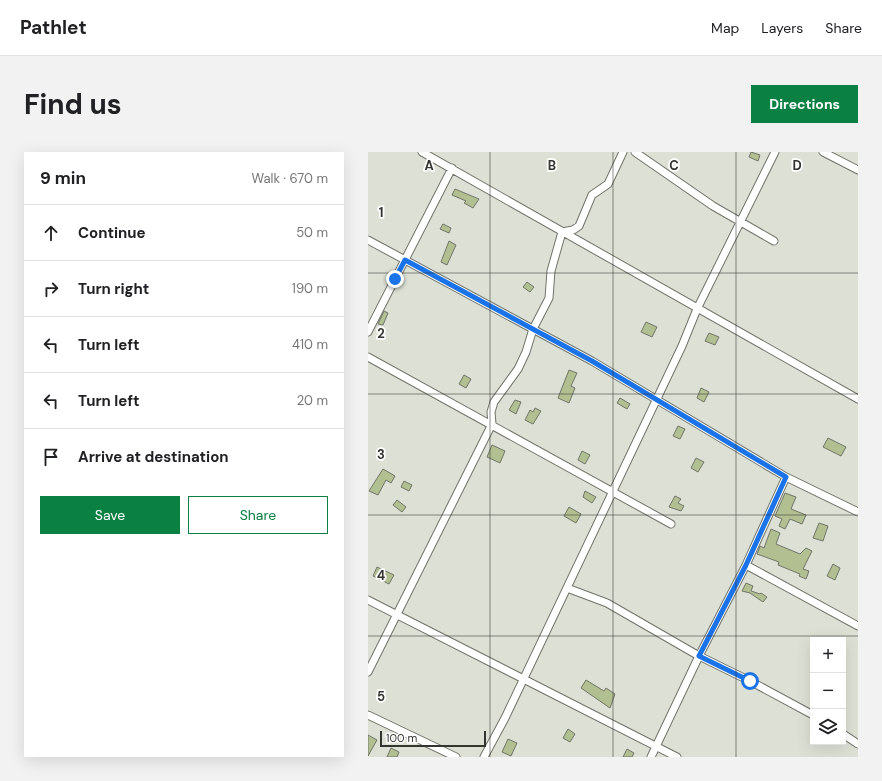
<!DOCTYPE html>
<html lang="en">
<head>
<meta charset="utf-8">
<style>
  :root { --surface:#fff; --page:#f2f2f2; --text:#202124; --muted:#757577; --line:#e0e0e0; --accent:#0b8043 }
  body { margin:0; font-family:"DM Sans",sans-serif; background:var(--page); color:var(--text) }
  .controls { position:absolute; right:12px; bottom:12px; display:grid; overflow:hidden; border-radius:0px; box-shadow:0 4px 16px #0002 }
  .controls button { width:36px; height:36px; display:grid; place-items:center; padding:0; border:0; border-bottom:1px solid var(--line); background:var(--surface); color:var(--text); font:20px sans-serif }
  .scale { position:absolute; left:12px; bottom:10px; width:106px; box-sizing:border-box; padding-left:4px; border:2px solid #333530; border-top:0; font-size:11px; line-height:14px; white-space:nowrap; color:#333530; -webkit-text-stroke:3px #fff; paint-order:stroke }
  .stop { position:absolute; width:12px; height:12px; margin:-9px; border:3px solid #1a73e8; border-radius:50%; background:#fff }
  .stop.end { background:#1a73e8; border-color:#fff; box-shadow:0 1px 4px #0008 }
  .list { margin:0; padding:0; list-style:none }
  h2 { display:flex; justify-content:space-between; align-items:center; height:52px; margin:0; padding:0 16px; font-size:17px }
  h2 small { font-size:13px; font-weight:400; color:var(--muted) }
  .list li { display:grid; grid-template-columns:26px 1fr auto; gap:12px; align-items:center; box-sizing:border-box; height:56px; padding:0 16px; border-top:1px solid var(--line) }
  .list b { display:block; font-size:15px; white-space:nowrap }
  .list em { font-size:13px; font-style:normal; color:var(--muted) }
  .actions { display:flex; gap:8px; padding:12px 16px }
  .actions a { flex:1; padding:9px 0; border:1px solid var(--accent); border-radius:0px; text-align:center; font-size:14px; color:var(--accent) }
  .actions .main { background:var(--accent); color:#fff }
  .icon { flex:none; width:22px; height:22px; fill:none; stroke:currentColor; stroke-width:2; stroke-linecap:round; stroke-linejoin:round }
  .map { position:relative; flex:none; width:490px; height:605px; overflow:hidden; border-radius:0px }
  header { display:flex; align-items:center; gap:24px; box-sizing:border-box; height:56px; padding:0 20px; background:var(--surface); border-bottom:1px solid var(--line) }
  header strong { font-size:19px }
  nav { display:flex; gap:22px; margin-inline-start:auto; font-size:14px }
  .intro { display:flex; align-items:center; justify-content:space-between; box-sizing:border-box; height:96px; padding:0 24px }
  h1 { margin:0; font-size:28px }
  .button { padding:10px 18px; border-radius:0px; background:var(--accent); color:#fff; font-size:14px; font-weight:700 }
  main { display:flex; gap:24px; padding:0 24px }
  aside { flex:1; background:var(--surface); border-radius:0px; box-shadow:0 4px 16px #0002 }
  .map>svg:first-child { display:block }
  .building { fill:#b2c091; stroke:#717469 }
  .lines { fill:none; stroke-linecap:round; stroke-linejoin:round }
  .minor-casing { stroke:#707368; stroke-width:9 }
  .minor { stroke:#fff; stroke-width:7 }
  .route { stroke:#1a73e8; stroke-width:5 }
  .grid { fill:none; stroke:#333530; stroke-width:1; stroke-opacity:0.55 }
  .grid-label { font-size:13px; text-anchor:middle; font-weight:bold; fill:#333530; stroke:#fff; stroke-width:3.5; stroke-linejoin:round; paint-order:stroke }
</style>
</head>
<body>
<header>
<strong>Pathlet</strong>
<nav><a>Map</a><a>Layers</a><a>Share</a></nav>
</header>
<div class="intro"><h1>Find us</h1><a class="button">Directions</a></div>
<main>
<aside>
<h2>9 min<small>Walk · 670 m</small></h2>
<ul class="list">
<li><svg class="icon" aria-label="ahead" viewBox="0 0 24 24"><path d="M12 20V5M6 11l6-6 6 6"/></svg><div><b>Continue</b></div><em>50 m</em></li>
<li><svg class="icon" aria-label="right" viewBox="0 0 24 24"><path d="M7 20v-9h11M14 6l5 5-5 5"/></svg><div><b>Turn right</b></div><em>190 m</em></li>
<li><svg class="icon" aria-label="left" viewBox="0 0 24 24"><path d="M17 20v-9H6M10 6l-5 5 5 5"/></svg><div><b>Turn left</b></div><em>410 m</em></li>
<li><svg class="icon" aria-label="left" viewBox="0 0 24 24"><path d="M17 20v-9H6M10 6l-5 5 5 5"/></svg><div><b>Turn left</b></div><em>20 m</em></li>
<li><svg class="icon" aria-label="arrive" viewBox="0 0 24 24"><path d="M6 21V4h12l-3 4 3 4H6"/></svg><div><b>Arrive at destination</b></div></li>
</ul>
<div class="actions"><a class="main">Save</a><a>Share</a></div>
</aside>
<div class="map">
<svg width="490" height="605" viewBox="0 0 490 605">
  <rect width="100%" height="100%" fill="#dde1d5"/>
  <path class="building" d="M383 0 392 3 390 9 381 5Z
    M87 37 111 47 105 56 96 51 98 49 84 43Z
    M75 72 83 76 81 81 72 77Z
    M81 89 88 93 79 113 73 110Z
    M159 130 166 135 162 140 155 135Z
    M16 159 20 161 15 173 10 172Z
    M278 170 289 175 284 185 273 180Z
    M341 181 351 185 347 193 337 189Z
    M201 218 209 221 203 234 207 236 201 251 190 246Z
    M96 223 103 227 98 236 91 232Z
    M333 236 341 240 336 250 329 246Z
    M252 246 262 252 259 257 249 251Z
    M147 248 153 250 148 262 141 258Z
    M167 256 173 259 165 272 157 268 162 258 165 260Z
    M310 274 317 277 312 287 305 284Z
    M460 286 478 295 473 304 455 295Z
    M124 293 137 299 132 311 119 305Z
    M214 299 222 303 217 312 210 308Z
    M328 306 336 310 330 320 323 316Z
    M15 317 27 324 23 331 18 328 10 343 1 339Z
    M36 329 44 333 41 339 33 335Z
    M217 339 228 345 224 351 215 345Z
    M417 341 428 345 423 357 438 363 434 372 422 367 417 377 411 374 414 367 407 364Z
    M307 344 313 347 310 351 316 354 313 359 301 355Z
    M29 348 38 355 34 360 25 353Z
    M201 355 213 362 208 371 196 364Z
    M451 371 460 374 455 389 445 386Z
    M403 377 412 381 408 392 432 402 438 396 444 399 435 417 441 419 438 427 431 424 432 422 410 413 411 410 389 402 392 394 396 396Z
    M465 412 472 416 467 428 459 424Z
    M9 415 26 423 21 432 5 424Z
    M378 431 385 434 383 439 392 442 393 441 399 445 395 450 382 441 374 439Z
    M218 528 236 539 238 536 247 542 242 556 213 536Z
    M200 577 207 582 202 590 195 586Z
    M0 583 9 588 0 604Z
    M140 587 149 591 143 604 134 600Z
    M23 596 31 600 29 605H19Z
    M259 597 266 601 264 605H255Z"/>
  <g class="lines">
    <g class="minor-casing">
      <path id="minor" d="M54 0 490 247
        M267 0 345 54 406 89
        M455 0 490 18
        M0 88 224 209 418 325 490 360
        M0 180 84 16
        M0 205 303 372
        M378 413 490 474
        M199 436 239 451 331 504 382 529 445 563
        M0 448 309 605
        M0 520 124 272 123 260 126 250 150 217 158 200 165 177 181 146 183 119 194 80 205 78 211 74 224 43 240 32 255 0
        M0 563 88 605
        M475 582 490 592
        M116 605 137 566 314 194 329 157 407 0
        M283 605 331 504 378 413 418 325"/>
    </g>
    <use href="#minor" class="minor"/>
  </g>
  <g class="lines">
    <path class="route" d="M27 127 37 108 224 209 418 325 378 413 331 504 382 529"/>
  </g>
  <path class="grid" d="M122 0V605M245 0V605M368 0V605M0 121H490M0 242H490M0 363H490M0 484H490"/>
  <g class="grid-label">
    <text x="61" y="18">A</text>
    <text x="184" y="18">B</text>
    <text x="306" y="18">C</text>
    <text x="429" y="18">D</text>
    <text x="13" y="65">1</text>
    <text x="13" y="186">2</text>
    <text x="13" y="307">3</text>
    <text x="13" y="428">4</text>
    <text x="13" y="549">5</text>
  </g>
</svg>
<div class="controls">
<button>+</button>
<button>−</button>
<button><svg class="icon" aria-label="layers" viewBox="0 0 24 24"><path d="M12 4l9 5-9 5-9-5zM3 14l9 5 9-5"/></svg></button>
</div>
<div class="scale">100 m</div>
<div class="stop" style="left:382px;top:529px"></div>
<div class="stop end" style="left:27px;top:127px"></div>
</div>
</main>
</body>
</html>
